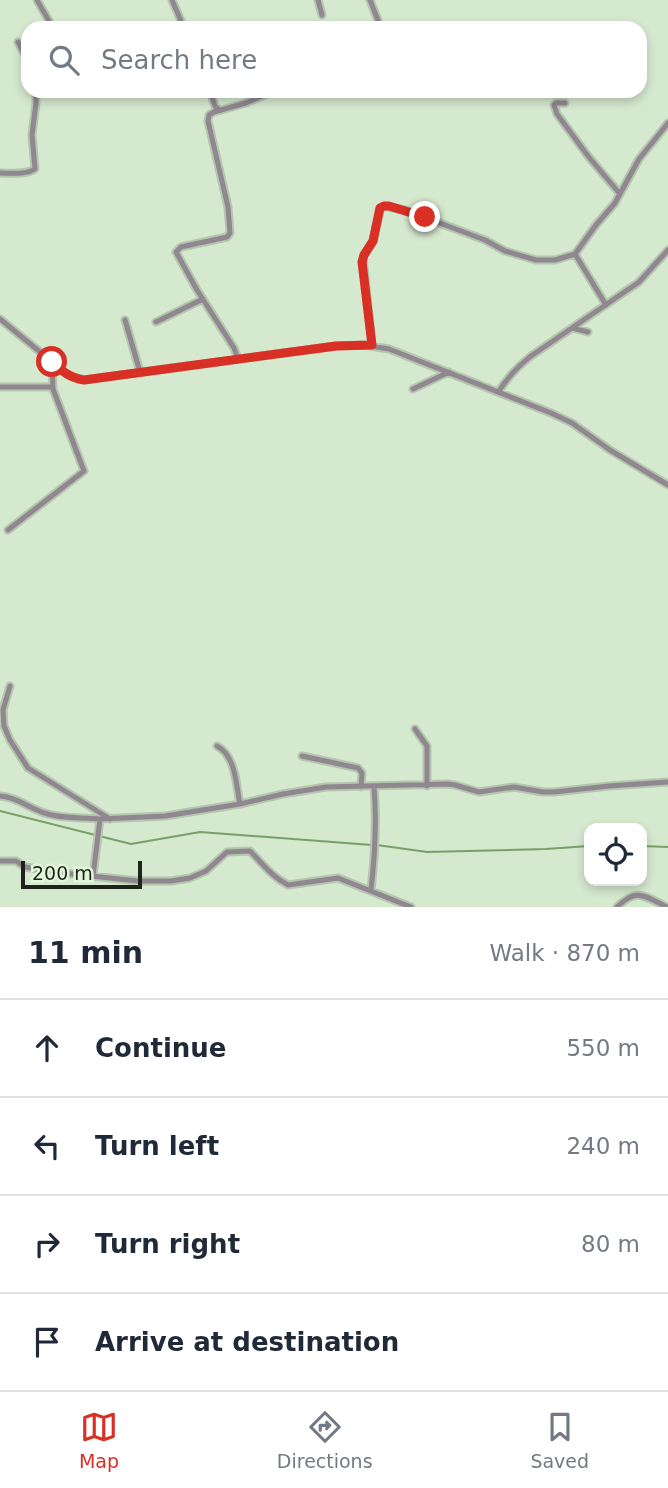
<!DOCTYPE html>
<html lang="en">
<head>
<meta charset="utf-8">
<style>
  :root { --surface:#fff; --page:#f2f2f3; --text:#1f2937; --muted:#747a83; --line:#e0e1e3; --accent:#d93025 }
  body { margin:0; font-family:"DejaVu Sans",sans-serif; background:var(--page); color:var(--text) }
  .controls { position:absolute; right:21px; bottom:21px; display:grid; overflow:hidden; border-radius:14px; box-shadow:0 4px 10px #0003 }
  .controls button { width:63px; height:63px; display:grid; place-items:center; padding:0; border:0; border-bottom:2px solid var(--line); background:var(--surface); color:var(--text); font:35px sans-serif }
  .scale { position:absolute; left:21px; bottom:18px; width:121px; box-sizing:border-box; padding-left:7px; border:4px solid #1d241a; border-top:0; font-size:19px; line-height:24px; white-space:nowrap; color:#1d241a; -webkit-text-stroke:5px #e2f6dc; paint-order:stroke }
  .stop { position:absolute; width:21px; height:21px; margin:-16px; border:5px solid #d93025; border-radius:50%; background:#fff }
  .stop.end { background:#d93025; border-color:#fff; box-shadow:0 2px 7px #0008 }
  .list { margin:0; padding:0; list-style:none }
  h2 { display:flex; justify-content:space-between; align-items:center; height:91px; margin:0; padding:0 28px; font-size:30px }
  h2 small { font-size:23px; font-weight:400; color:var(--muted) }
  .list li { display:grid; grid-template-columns:46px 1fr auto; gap:21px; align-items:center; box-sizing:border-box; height:98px; padding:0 28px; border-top:2px solid var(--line) }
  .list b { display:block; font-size:26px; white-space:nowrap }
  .list em { font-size:23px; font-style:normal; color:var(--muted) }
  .icon { flex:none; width:38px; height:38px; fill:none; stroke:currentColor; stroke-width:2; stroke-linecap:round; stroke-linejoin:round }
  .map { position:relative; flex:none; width:668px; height:907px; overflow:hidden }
  .search { position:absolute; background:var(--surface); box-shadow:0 4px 10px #0003; left:21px; right:21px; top:21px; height:77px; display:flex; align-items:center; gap:18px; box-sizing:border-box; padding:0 24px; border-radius:21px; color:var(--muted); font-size:26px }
  .sheet { height:483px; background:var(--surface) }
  nav { display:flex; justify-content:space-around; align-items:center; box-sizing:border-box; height:98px; border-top:2px solid var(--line); background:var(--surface); font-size:19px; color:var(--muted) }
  nav a { display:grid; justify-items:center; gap:4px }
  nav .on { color:var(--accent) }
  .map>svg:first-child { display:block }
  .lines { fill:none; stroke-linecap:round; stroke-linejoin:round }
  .stream { stroke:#77a169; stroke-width:2 }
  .minor-casing { stroke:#b4c6ae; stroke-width:9 }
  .minor { stroke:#908791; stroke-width:5 }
  .route { stroke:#d93025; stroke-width:9 }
</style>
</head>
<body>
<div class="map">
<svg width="668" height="907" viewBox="0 0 668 907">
  <rect width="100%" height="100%" fill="#d5e9cf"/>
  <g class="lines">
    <path class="stream" d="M0 811 131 844 200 832 372 845
      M377 845 427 852 546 849 589 846
      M642 846 668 847"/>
    <g class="minor-casing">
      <path id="minor" d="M37 0 53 28
        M172 0 184 28
        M318 0 322 15
        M370 0 381 28
        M18 42 28 61
        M210 91 215 106 219 110
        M565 103H556L554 105 557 114 588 156 620 194
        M0 173C11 173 26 175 35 169L32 135 36 103V91
        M575 254 596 225 615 203 639 159 668 123
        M0 319 68 375 84 380 336 346 363 345 389 349 551 413 572 423 610 450 668 485
        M125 320 140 372
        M156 322 203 299
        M572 328 588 332
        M372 346 363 257 373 241 379 213 380 208 384 206 405 210 485 240 505 251 536 260H555L575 254 606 305
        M238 359 234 348 197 290 176 252 181 247 227 237 230 233 228 207 208 121 209 115 214 112 246 103 274 91
        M0 387H53
        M413 389 449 372
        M499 391C508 377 518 366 531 356L639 282 668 250
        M8 530 84 471 53 389 52 362
        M10 686 3 710 4 726 10 740 28 768 110 819
        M415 729 427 746V786
        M217 746C236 756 236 785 240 804
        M302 756 358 768 362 773 361 787
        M0 796C18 797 31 810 48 814 65 819 82 817 100 819
        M0 861H16L25 867 54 872 138 881H171L190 878 206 871 227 852 250 851C262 863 272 877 288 885L338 878 411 907
        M93 876 100 819 165 816 240 804 283 794 326 787 448 784 455 785 479 792 514 787 543 792H554L609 786 668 782
        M371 890C375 855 377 822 374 787
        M617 907C637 887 644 896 667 907"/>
    </g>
    <use href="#minor" class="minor"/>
  </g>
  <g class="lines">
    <path class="route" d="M52 362C62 371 70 378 84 380L336 346 372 345 362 262 364 255 373 241 380 208 384 206H389L425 217"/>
  </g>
</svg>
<div class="controls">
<button><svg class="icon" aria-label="locate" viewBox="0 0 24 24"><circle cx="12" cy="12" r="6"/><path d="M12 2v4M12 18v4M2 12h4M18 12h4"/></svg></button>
</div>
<div class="scale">200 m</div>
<div class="stop" style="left:52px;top:362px"></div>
<div class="stop end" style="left:425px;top:217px"></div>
<div class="search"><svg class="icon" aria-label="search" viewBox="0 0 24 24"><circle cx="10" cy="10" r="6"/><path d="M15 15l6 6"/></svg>Search here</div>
</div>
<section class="sheet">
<h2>11 min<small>Walk · 870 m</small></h2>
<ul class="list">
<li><svg class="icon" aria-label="ahead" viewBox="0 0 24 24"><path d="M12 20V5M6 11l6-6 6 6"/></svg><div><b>Continue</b></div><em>550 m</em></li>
<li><svg class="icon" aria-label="left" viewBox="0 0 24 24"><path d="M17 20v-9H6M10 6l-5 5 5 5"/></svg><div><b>Turn left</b></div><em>240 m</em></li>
<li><svg class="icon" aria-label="right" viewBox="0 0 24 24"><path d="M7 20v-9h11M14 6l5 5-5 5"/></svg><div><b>Turn right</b></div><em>80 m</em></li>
<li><svg class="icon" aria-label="arrive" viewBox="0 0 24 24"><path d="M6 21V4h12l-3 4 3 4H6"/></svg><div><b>Arrive at destination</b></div></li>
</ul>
</section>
<nav>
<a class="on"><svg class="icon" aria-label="map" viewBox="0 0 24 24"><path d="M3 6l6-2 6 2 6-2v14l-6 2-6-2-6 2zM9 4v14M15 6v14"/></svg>Map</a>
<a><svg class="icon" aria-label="directions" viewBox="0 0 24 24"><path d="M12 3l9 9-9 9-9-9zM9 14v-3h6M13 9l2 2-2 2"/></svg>Directions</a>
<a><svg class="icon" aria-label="saved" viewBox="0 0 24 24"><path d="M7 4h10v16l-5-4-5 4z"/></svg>Saved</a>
</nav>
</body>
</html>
